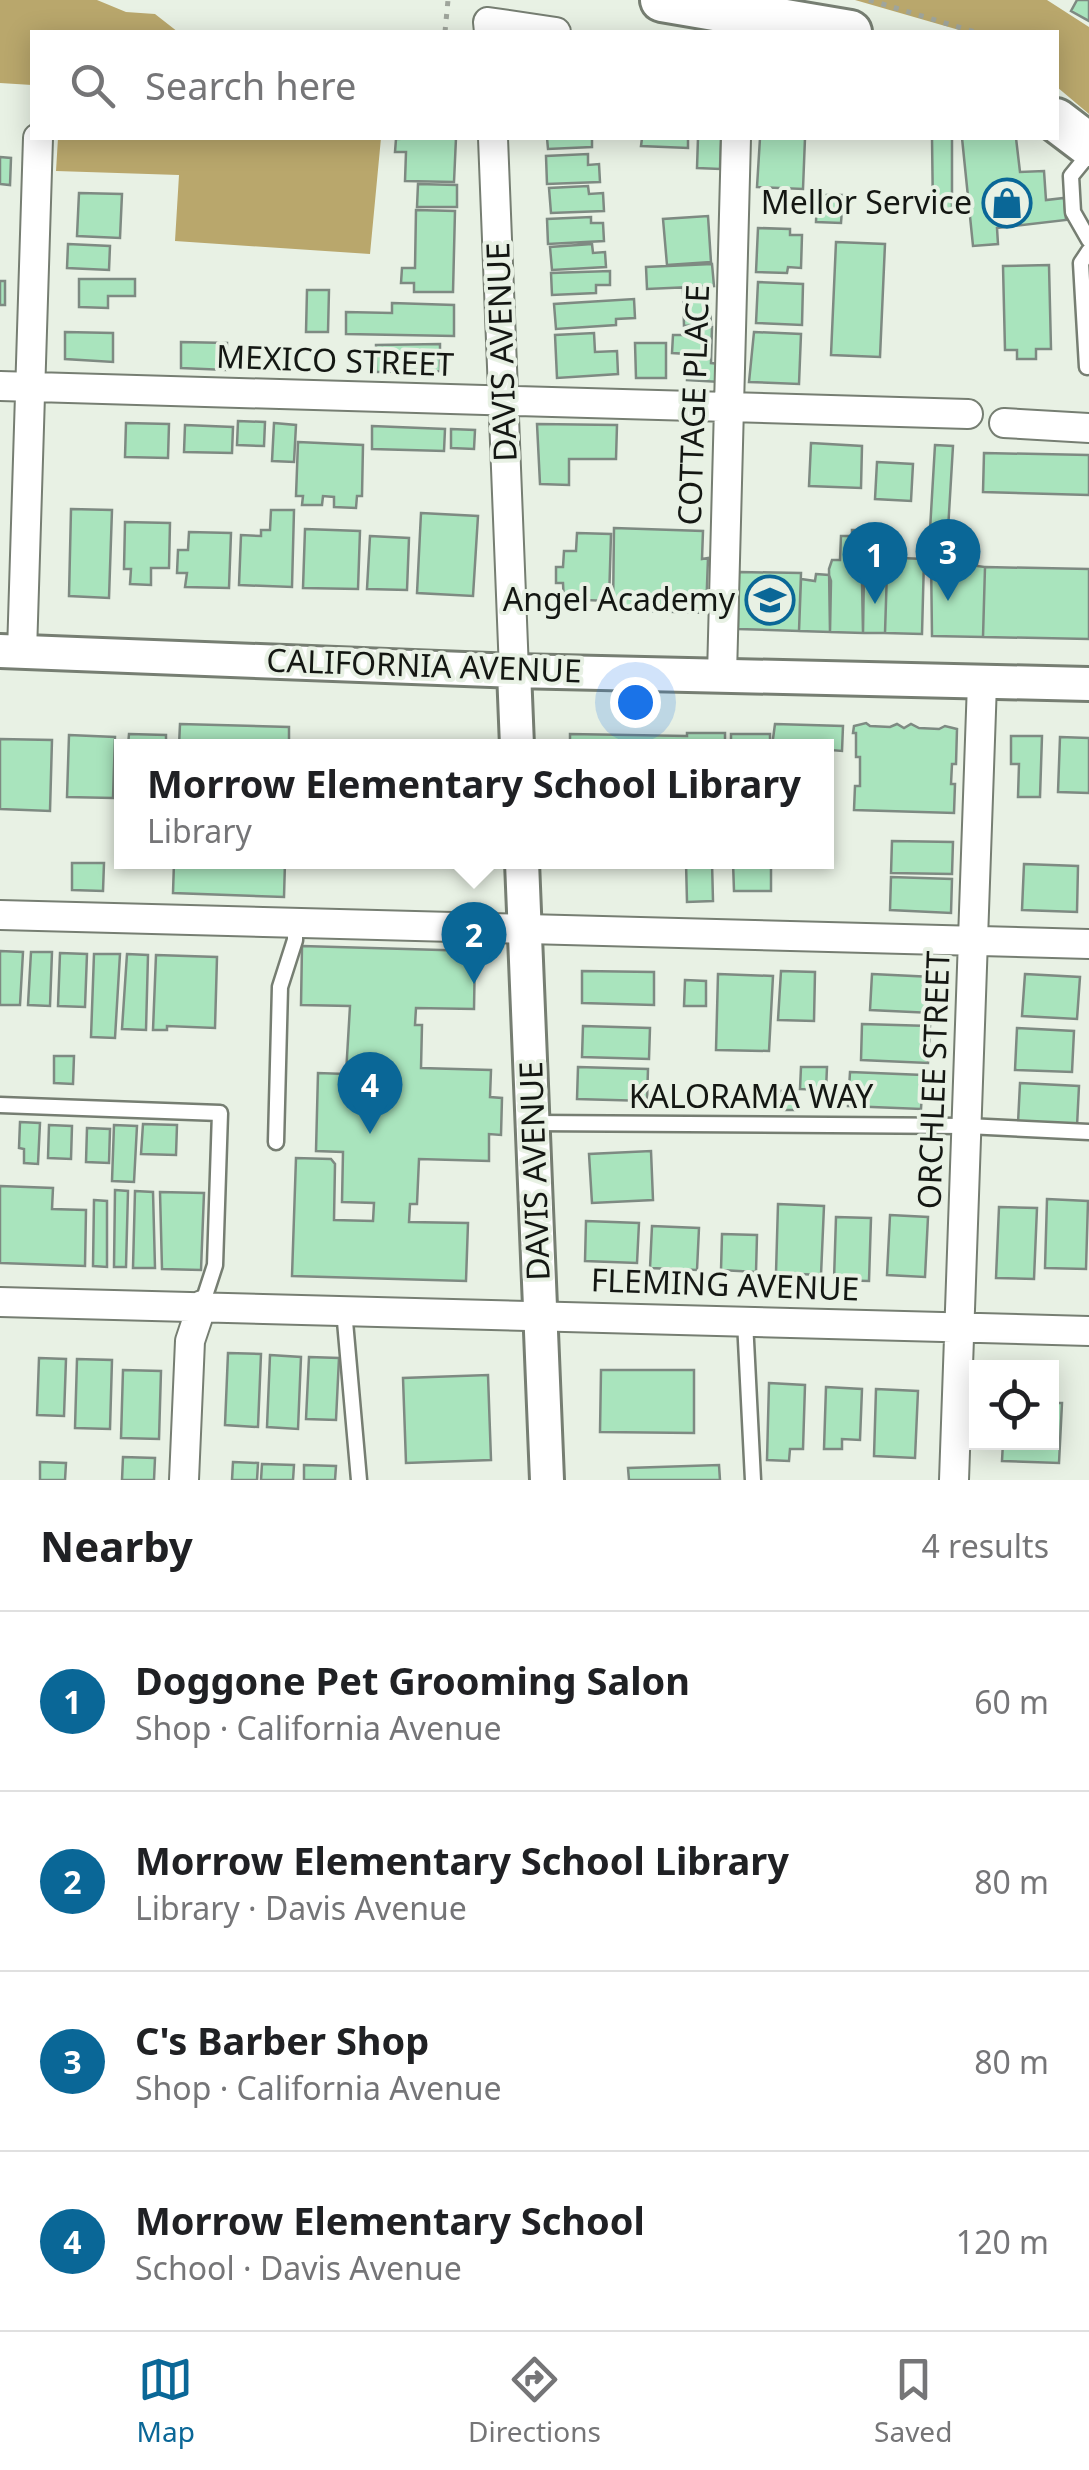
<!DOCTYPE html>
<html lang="en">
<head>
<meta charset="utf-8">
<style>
  :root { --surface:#fff; --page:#f2f2f2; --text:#202124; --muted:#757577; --line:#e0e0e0; --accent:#0a6797 }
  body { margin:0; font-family:"Noto Sans",sans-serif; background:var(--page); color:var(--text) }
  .controls { position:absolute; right:30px; bottom:30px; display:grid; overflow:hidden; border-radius:0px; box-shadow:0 5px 25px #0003 }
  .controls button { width:90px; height:90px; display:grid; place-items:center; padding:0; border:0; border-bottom:2px solid var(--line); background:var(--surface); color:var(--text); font:50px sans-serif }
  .you { position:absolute; left:635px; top:702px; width:35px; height:35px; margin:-25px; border:8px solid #fff; border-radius:50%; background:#1a73e8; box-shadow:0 0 0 15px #1a73e833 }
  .badge { display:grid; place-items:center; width:65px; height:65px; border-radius:50%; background:var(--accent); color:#fff; font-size:32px; font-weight:700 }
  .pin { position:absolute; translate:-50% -82px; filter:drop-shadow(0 2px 5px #0008) }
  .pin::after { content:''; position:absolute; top:52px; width:35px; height:30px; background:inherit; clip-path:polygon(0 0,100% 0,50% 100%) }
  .popup { position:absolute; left:114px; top:739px; width:720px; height:130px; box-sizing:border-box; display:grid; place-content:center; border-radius:0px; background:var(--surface); filter:drop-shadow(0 2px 8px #0005); font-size:32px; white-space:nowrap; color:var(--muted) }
  .popup b { font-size:38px; color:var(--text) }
  .popup::after { content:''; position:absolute; left:50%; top:100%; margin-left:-20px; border:20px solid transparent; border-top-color:var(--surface) }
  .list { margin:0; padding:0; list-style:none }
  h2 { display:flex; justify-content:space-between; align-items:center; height:130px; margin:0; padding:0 40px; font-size:42px }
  h2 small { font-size:32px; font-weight:400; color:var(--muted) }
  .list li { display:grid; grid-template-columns:65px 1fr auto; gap:30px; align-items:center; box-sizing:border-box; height:180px; padding:0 40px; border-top:2px solid var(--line) }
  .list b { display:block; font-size:38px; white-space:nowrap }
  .list p { margin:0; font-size:32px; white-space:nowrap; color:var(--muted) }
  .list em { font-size:32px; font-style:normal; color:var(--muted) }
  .icon { flex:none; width:55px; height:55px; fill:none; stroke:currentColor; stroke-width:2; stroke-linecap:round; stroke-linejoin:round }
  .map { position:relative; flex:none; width:1089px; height:1480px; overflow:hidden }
  .search { position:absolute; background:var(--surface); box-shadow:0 5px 25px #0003; left:30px; right:30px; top:30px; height:110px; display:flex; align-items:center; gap:25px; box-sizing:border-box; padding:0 35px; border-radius:0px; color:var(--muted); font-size:38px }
  .sheet { height:850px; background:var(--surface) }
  nav { display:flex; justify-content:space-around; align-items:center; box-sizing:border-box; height:140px; border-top:2px solid var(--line); background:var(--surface); font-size:28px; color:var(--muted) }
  nav a { display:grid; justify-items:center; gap:5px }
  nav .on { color:var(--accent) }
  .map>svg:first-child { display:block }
  .forest { fill:#b9a76c }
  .building { fill:#a9e4bd; stroke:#7e8a82; stroke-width:2.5 }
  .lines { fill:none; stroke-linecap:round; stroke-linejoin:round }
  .service-casing { stroke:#767e72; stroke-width:19 }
  .minor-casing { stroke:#767e72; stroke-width:32 }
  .tertiary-casing { stroke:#767e72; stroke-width:38 }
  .primary-casing { stroke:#767e72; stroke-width:48 }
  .path { stroke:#9fa59c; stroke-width:5; stroke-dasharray:5 8; stroke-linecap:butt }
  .service { stroke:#fff; stroke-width:14 }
  .minor { stroke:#fff; stroke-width:28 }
  .tertiary { stroke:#fff; stroke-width:32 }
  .primary { stroke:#fff; stroke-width:42 }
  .labels { text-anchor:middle; stroke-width:8; stroke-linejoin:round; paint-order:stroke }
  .poi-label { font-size:32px; fill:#141713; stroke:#e8f1e4; text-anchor:end }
  .street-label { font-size:32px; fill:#141713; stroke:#e8f1e4 }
</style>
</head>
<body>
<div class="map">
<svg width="1089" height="1480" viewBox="0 0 1089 1480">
  <rect width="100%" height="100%" fill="#e8f1e4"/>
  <path class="forest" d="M0 0H97L126 12 155 14 178 32H32V85L0 83Z
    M855 0H1047L1089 27V114L1057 87 1056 32H966Z
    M58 138H381L370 254 175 241 179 175 56 171Z"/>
  <path class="building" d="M1077 0H1089V21L1071 11Z
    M418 138H456L454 182 405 181 406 152H395L396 139Z
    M547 138H592V147L548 149Z
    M642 138H688V148L641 146Z
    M698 138H721L720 169 697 168Z
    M760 138H805L803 189 757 187Z
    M932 138H952V213H933Z
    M962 138H1016L1020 172 1044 171 1046 200 1064 198 1066 220 997 228 998 244 973 246Z
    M588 154V165L599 164 600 182 547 184 546 156Z
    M0 157 11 158 10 185 0 184Z
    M418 184 457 185V207H417Z
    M588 186 589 194 603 193 604 211 551 213 549 188Z
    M79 193 122 194 120 238 77 236Z
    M817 195H843L841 223 816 222Z
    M416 210 455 211 453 292H414V283H401L402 268H415Z
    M708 216 711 262 667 265 663 219Z
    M591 217V223H603L604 241 548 244 547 219Z
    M758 228 790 229V235H802L801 268 788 267 787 273 756 272Z
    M836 242 885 244 880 357 831 355Z
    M68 244 110 246 109 270 67 268Z
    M592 244 593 253 605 252 606 267 552 270 550 247Z
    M712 264 714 286 647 289 646 267Z
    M1049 265 1051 349H1036V359H1017V350H1005L1003 266Z
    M610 271V285H596V293L552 295 551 273Z
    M79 279H135V296H108V308L79 307Z
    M0 281H5V305H0Z
    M758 282 803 284 802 325 756 323Z
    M709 288 711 324 684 326 683 289Z
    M307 290H329L328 332H306Z
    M634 299 635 318 616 319V325L556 329 554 304Z
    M392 303 454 305V336L346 334V312L392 313Z
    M690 326 712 327 711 363 721 364 720 382 687 380 688 354 672 353 673 335H689Z
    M65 332 113 333V362L65 359Z
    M754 332 801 334 799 384 749 382Z
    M594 333 595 352 617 351 618 374 557 378 555 335Z
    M181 342 227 343 226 370 181 368Z
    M635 343H666V378H636Z
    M440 344V371L376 372V345Z
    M238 421 265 422 264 446 237 445Z
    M126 423 169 424 168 458 125 457Z
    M274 423 296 425 294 462 272 461Z
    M537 424 617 425 616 459H569V485L540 484Z
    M185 425 233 427 232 453 184 452Z
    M372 426 445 429 444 451 372 449Z
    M451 429 475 430 474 449 451 448Z
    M298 442 363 445 362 496H357L356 508 334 507V497L323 496 322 505H302L303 496H296Z
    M811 443 862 446 861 488 809 486Z
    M935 445 953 446 948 530H930Z
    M984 453 1089 455V495L983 492Z
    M877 462 913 464 911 501 875 499Z
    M71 509 112 510 109 598 69 596Z
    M271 510H294L292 587 239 585 241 535 261 536V530H270Z
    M421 513 478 516 473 596 417 593Z
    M125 522 170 523 169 568H151V585L130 584 131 569H124Z
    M614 528 703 531 702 559 708 558 706 613 613 610Z
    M305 529 360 531 358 589 303 588Z
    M852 530H861L863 633 830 632 829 569 832 560H840L841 536H852Z
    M189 532 231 533 229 588 185 587 187 573H177L178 550H188Z
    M577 533 611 534 609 601 585 600 574 608 564 603 563 583H556V567H563L564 551H576Z
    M370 536 409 538 407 590 367 589Z
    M936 553 956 554V563L977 561V566L985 567 983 637 932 636 931 556Z
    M901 558 924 559 922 634 885 633 887 570 901 571Z
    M985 567 1089 569V639L983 637Z
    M864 570H887L885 633H863Z
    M739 572 801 573 799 631 738 629Z
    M816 574 829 575 831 581 830 632 799 631 801 579 815 581Z
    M866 723 870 726 890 727 897 724 904 728 911 724 919 728 939 729 945 726 957 729 956 764H952L951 784H955L954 813 854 810 855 786H860V757H856V733H853L854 726Z
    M180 724 289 727V746H179Z
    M775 724 843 726 842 751 831 750V760H826V746H772Z
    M687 733H725V746H570V734L687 736Z
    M129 734 166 735V746H128Z
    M731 734H770V746H731Z
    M69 735 115 737 113 798 67 797Z
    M1011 736H1042L1040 797H1018L1019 764H1011Z
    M1060 737 1089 738V793L1058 792Z
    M0 739 52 740 50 811 0 809Z
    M892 841 953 842 952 874 891 873Z
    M174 862H285L284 897 173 893Z
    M686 862H712L713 901 687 902Z
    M733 862H771V891H734Z
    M72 863H104L103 891 72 890Z
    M1024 864 1078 866 1077 912 1022 910Z
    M891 877 952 879 951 913 890 910Z
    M302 946 475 951 474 1009 416 1008 415 1025H422L421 1068 491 1070 490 1097 502 1098 501 1135 489 1134V1161L419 1159 417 1204H410L409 1222 468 1223 466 1281 292 1276 296 1158 331 1159 335 1164 334 1220 373 1221 374 1203 342 1202 343 1152 316 1151 318 1073 346 1074 350 1006 301 1005Z
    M0 951 23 952 20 1005H0Z
    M31 952H52L50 1006 28 1005Z
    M60 953 87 954 85 1007 58 1006Z
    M94 954H120L115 1038 91 1037Z
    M127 954 148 955 146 1030 122 1029Z
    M156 955 217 957 215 1028 167 1026V1030H153Z
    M582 971 654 972V1005L582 1003Z
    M781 971 815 972 814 1021 778 1020Z
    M718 974 773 976 769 1051 716 1050Z
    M872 974 933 977 932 1013 870 1010Z
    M1025 974 1080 977 1077 1019 1022 1016Z
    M685 980 706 981V1006H684Z
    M862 1024 930 1026 928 1063 861 1060Z
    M583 1026 650 1028 649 1059 582 1057Z
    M1017 1028 1074 1031 1072 1072 1015 1070Z
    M54 1056H74L73 1084 54 1083Z
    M578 1067 648 1069 647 1101 577 1099Z
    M801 1067H827L826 1090 800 1089Z
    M850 1072 923 1075 921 1109 848 1106Z
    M1020 1083 1079 1086 1077 1126 1018 1123Z
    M777 1091H796L795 1110H776Z
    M20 1122 40 1123 38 1164 24 1163V1149L19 1148Z
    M143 1124 177 1125 176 1155 141 1154Z
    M49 1125 72 1126 71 1159 48 1158Z
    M114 1125 137 1126 134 1182 112 1181Z
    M87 1128 110 1129 109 1163 86 1162Z
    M651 1151 653 1200 592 1203 589 1154Z
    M0 1186 53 1188 52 1209 86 1210 85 1266 0 1263Z
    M115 1190 128 1191 126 1267H114Z
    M135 1191 153 1192 155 1268H133Z
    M160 1192 204 1193 201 1270 162 1269Z
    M1047 1199 1088 1201 1086 1269 1045 1268Z
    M94 1200 107 1201V1267L93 1266Z
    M778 1204 824 1206 821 1275 776 1273Z
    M999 1207 1037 1208 1034 1279 996 1278Z
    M890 1215 928 1217 925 1277 887 1275Z
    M836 1217 871 1218 869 1281 834 1280Z
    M586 1221 639 1223 637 1263 585 1261Z
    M652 1226 699 1228 697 1270 650 1268Z
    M722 1234 757 1235 756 1272 721 1270Z
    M228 1353 261 1354 258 1427 225 1425Z
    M270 1355 301 1357 298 1429 267 1427Z
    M309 1357 339 1358 336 1420 306 1419Z
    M39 1358 66 1359 64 1416 37 1415Z
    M77 1359 112 1360 110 1429 75 1428Z
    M123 1370 161 1371 159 1439 121 1438Z
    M601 1370H694V1433L600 1432Z
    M488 1375 491 1460 406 1463 403 1378Z
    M769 1383 805 1385 803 1449H790L789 1461 767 1460Z
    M826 1387 862 1389 860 1440 842 1439V1449H824Z
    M876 1389 918 1391 915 1458 874 1456Z
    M1052 1403H1062L1059 1463 1002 1461 1003 1442H1052Z
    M123 1457 155 1458 154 1480H122Z
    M40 1462 66 1463 65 1480H40Z
    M233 1462 258 1463 257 1480H232Z
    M262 1464 294 1465 293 1480H261Z
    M304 1465 336 1466 335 1480H304Z
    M719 1465 720 1480H629L628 1468Z"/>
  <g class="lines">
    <g class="service-casing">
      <path id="service" d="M1089 154 1071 176 1073 212 1089 240
        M1087 367 1081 263 1089 251
        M0 1105 220 1113 215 1265 202 1305
        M533 1123 967 1126 1089 1132
        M276 1142 280 987 295 940V924
        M344 1310 359 1480
        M745 1321 753 1480"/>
    </g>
    <g class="minor-casing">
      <path id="minor" d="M489 32 488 22 556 32
        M493 138 514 671
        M0 386 968 414
        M1004 423 1089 428
        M22 652 38 138
        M722 675 736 138
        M0 915 1089 944
        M0 1302 1089 1331
        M184 1480 190 1341 202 1305
        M954 1480 982 683"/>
    </g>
    <g class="tertiary-casing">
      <path id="tertiary" d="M0 651 514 671 1089 684
        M514 671 517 746
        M522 862 547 1480"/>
    </g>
    <g class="primary-casing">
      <path id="primary" d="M662 0 850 32
        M1056 120 1089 145"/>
    </g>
    <path class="path" d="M869 0 975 32
      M445 32 448 0"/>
    <use href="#service" class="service"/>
    <use href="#minor" class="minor"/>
    <use href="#tertiary" class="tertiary"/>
    <use href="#primary" class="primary"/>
  </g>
  <defs>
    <g id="shop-ring" transform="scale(2.5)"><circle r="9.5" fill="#e8f1e4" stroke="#0a6797" stroke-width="1.5"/><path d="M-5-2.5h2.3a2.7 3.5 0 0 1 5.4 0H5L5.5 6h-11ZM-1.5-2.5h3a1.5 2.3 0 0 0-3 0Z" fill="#0a6797"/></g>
    <g id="school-ring" transform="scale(2.5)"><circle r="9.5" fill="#e8f1e4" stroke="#0a6797" stroke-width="1.5"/><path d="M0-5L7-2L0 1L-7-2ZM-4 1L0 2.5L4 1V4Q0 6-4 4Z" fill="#0a6797"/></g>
  </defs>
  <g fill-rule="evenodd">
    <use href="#shop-ring" x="1007" y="203"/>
    <use href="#school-ring" x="770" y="600"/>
  </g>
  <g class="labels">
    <g class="poi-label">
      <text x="972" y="214">Mellor Service</text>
      <text x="735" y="611">Angel Academy</text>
    </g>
    <g class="street-label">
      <text transform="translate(502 352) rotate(-92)" y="11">DAVIS AVENUE</text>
      <text transform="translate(335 361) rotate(2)" y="11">MEXICO STREET</text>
      <text transform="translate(694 405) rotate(-88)" y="11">COTTAGE PLACE</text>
      <text transform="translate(424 666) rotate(2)" y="11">CALIFORNIA AVENUE</text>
      <text transform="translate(934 1080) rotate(-88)" y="11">ORCHLEE STREET</text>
      <text x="751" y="1108">KALORAMA WAY</text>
      <text transform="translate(535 1171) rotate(-92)" y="11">DAVIS AVENUE</text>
      <text transform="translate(725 1285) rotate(2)" y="11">FLEMING AVENUE</text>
    </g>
  </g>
</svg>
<div class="controls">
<button><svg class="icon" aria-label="locate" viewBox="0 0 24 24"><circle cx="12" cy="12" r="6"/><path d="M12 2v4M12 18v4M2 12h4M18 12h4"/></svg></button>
</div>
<div class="you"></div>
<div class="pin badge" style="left:875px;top:604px">1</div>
<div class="pin badge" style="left:474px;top:984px">2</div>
<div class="popup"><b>Morrow Elementary School Library</b>Library</div>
<div class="pin badge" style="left:948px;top:601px">3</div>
<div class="pin badge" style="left:370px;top:1134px">4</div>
<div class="search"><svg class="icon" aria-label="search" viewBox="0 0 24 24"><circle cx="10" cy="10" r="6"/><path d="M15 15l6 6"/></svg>Search here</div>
</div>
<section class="sheet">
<h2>Nearby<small>4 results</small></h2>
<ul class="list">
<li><span class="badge">1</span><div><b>Doggone Pet Grooming Salon</b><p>Shop · California Avenue</p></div><em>60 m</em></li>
<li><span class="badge">2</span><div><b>Morrow Elementary School Library</b><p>Library · Davis Avenue</p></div><em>80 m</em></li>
<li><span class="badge">3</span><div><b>C's Barber Shop</b><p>Shop · California Avenue</p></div><em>80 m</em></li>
<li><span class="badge">4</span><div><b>Morrow Elementary School</b><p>School · Davis Avenue</p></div><em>120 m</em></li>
</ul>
</section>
<nav>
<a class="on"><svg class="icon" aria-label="map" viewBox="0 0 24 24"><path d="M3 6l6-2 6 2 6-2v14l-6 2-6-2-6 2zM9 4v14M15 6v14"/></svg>Map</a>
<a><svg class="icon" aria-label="directions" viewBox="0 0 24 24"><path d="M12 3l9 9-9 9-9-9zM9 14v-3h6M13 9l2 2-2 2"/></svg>Directions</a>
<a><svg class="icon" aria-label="saved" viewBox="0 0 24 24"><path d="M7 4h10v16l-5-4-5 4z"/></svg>Saved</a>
</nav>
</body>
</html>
